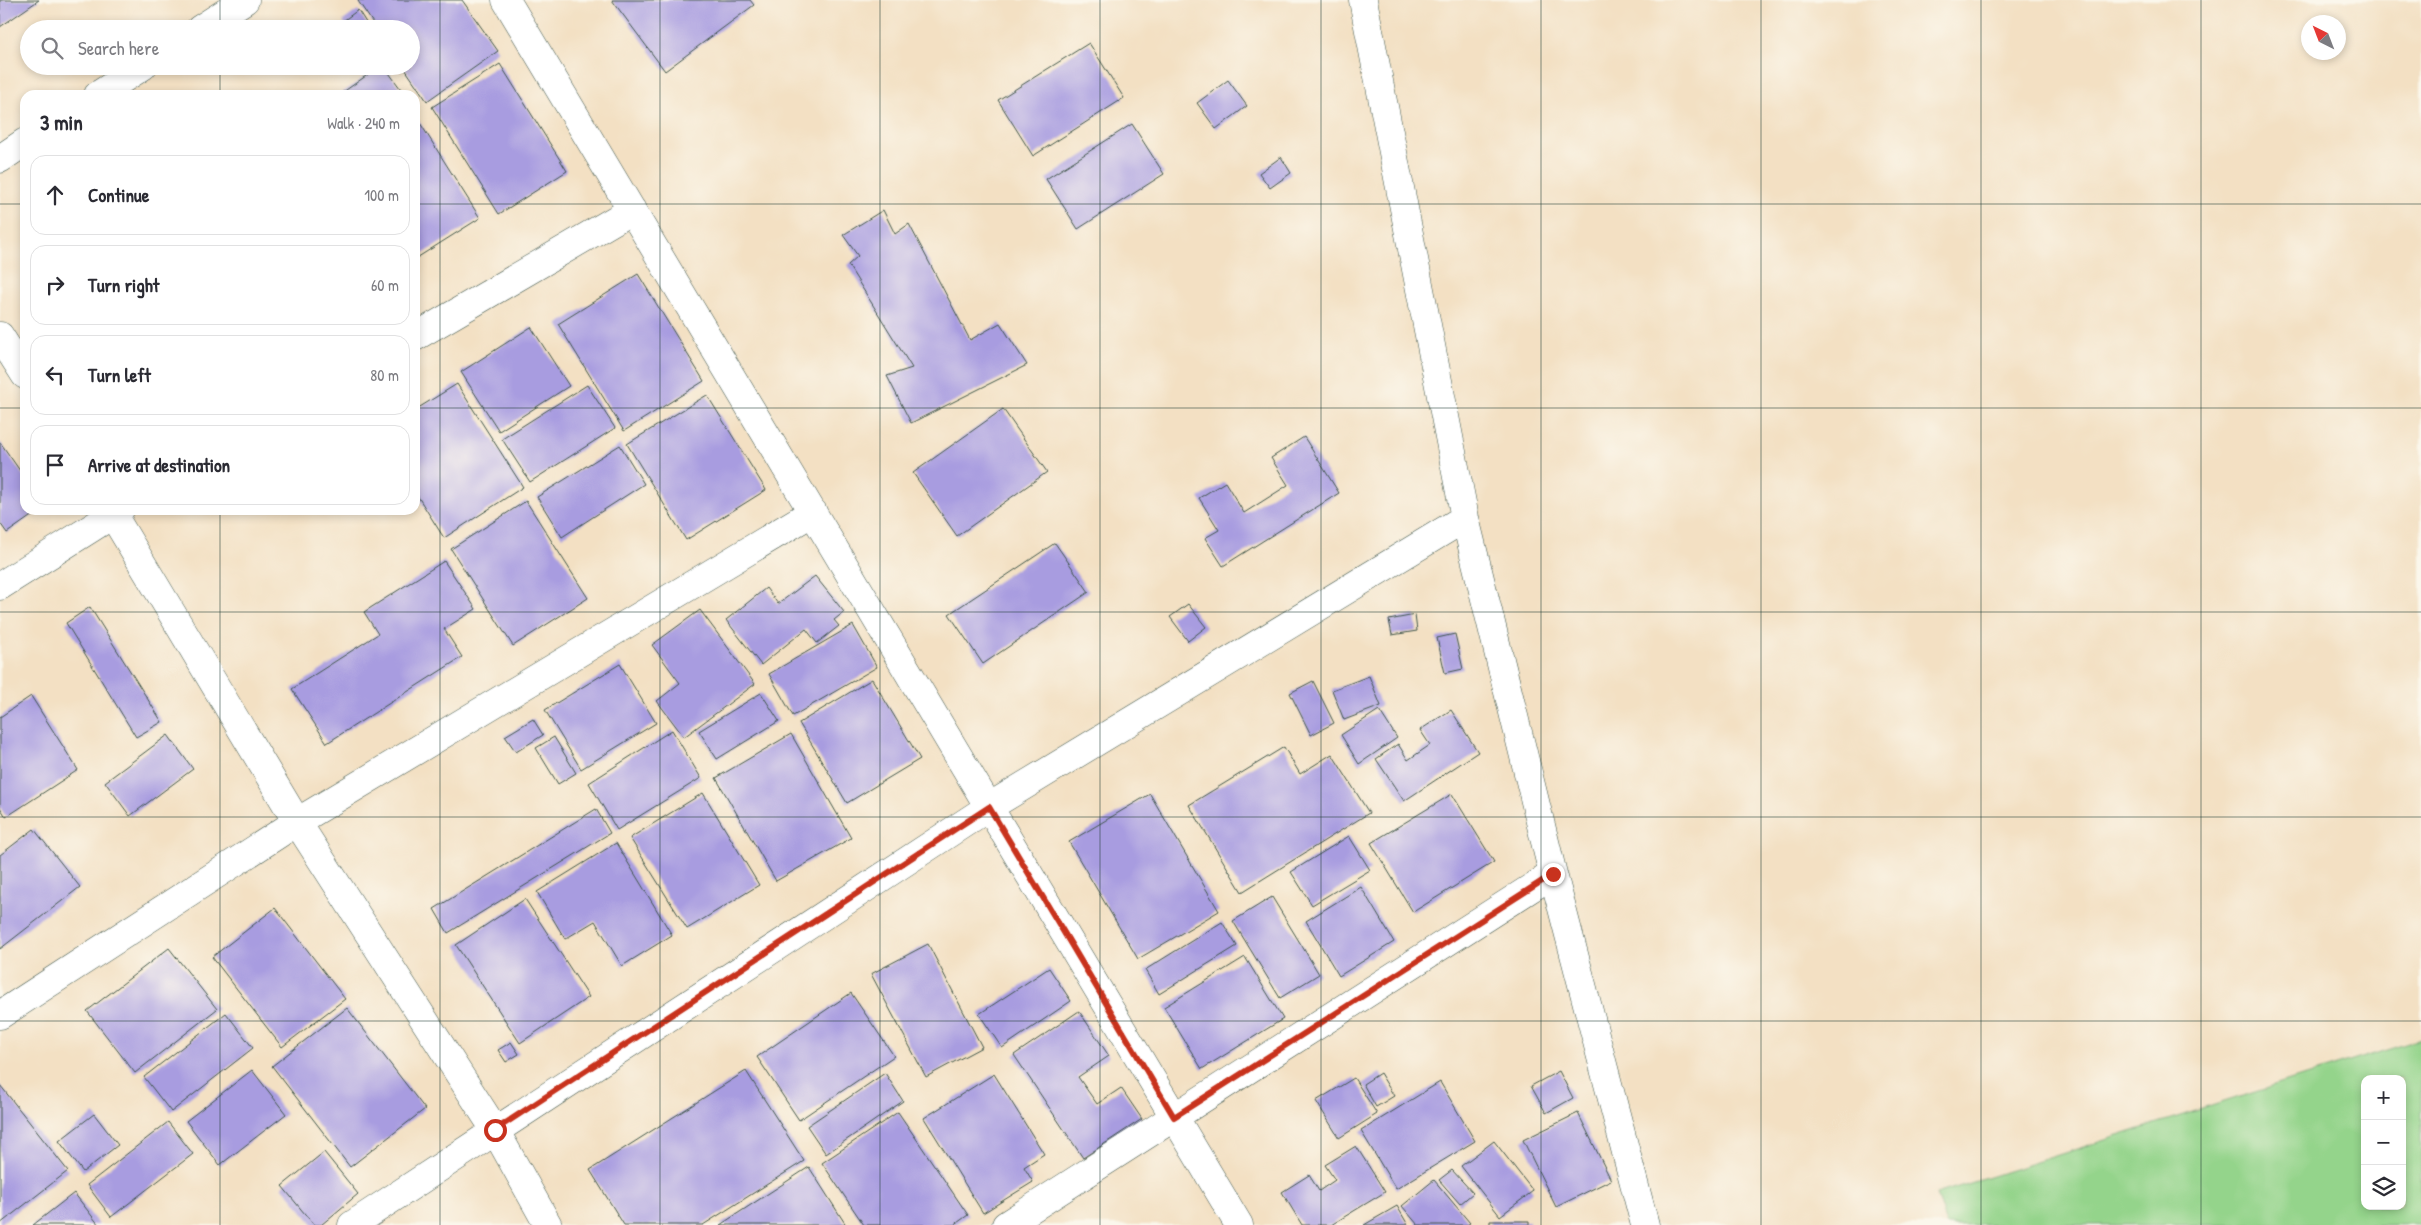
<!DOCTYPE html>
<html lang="en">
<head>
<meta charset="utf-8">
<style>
  :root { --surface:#fff; --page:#f2f2f3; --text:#2b2b33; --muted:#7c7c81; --line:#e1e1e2 }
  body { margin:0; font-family:"Patrick Hand",sans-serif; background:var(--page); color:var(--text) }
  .controls { position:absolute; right:15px; bottom:15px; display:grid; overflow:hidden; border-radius:10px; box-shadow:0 2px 8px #0003 }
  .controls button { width:45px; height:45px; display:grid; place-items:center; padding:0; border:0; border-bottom:1px solid var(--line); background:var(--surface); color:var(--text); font:25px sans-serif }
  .compass { position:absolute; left:2301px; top:15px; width:45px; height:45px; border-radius:50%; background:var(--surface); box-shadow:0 2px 8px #0003; rotate:318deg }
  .stop { position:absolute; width:15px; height:15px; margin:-11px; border:4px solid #c8321e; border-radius:50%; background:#fff }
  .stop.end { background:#c8321e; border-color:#fff; box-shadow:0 1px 5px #0008 }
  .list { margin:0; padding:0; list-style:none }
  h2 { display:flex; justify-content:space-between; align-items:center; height:65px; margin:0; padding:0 20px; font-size:21px }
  h2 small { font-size:16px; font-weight:400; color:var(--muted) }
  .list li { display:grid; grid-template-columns:32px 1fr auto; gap:15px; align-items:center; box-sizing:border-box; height:80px; margin:0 10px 10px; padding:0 10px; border:1px solid var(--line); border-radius:15px }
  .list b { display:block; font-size:19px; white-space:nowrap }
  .list em { font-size:16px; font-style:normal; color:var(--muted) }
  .icon { flex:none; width:28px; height:28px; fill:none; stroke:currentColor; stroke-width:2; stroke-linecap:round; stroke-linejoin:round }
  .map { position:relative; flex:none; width:2421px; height:1225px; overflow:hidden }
  .search { position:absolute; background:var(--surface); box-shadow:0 2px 8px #0003; left:20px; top:20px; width:400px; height:55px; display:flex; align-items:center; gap:12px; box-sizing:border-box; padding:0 18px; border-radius:28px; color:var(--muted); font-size:19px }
  .panel { position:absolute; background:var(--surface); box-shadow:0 2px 8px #0003; left:20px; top:90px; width:400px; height:425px; border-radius:15px }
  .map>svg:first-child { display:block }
  .green { fill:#94d48b; stroke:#5a8860; fill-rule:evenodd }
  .building { fill:#a89ce0 }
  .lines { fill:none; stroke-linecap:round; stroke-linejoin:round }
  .minor-casing { stroke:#3f5549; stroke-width:29 }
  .minor { stroke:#fff; stroke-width:28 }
  .route { stroke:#c8321e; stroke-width:6 }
  .grid { fill:none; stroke:#1f3d34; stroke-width:1; stroke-opacity:0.55 }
</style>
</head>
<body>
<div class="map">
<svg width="2421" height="1225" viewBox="0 0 2421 1225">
  <rect width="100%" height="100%" fill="#fbf7ec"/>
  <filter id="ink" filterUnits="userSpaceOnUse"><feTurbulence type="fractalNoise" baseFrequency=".02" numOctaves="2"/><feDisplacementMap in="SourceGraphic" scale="10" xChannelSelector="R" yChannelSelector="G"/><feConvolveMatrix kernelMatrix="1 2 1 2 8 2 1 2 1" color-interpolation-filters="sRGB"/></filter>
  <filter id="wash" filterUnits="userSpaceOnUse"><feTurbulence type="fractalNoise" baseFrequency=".0096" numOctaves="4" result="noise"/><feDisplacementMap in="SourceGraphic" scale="20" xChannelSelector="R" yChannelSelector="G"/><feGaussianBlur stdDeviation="1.12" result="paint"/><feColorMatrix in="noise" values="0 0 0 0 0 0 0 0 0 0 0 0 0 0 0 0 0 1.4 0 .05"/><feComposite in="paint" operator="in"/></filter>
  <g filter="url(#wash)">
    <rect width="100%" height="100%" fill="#f3e0c3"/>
    <path class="green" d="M2421 1039V1225H1946L1936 1194ZM2365 1079H2402V1206H2365Z"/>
    <g id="blocks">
      <path class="building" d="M0 0H39L0 27Z
        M359 0H462L498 51 427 101 403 66H411V29H377L358 1Z
        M612 0H750L754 5 665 71Z
        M358 10 370 29H348L343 21Z
        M1089 43 1124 98 1033 156 998 100Z
        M500 64 567 171 499 214 432 107Z
        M380 66H384L403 92 398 95H339Z
        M1228 80 1247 106 1216 129 1197 103Z
        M415 115 480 218 415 259Z
        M1132 124 1164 174 1078 229 1046 179Z
        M1281 157 1291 173 1270 188 1259 173Z
        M883 210 895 234 909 224 970 340 1000 323 1027 365 911 423 887 376 912 368 848 265 858 256 843 235Z
        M638 274 704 381 624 431 558 324Z
        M531 327 569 386 499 431 461 372Z
        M457 384 523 487 444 538 415 492V410Z
        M587 385 615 428 530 482 502 439Z
        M707 395 766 490 686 540 627 444Z
        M1003 409 1047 472 957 536 913 473Z
        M1304 437 1339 493 1223 566 1205 538 1219 530 1199 498 1225 482 1244 513 1288 485 1271 458Z
        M0 442 25 478V510H40L7 533 0 523Z
        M620 445 644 484 562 537 537 497Z
        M526 501 588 598 513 646 451 549Z
        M1055 543 1089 592 983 664 949 614Z
        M444 561 476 609 444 629 462 657 327 743 292 689 378 634 364 612Z
        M815 576 844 612 834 620 839 626 817 643 806 629 761 665 726 620 766 588 778 604Z
        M1188 604 1206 627 1188 641 1170 617Z
        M90 607 162 722 136 737 66 623Z
        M700 610 755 684 684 737 657 701 680 683 652 645Z
        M1415 615 1417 631 1392 635 1389 620Z
        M853 625 877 667 793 716 769 674Z
        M1455 634 1463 669 1445 673 1437 638Z
        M620 664 656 723 581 769 545 710Z
        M1369 676 1381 706 1344 720 1332 690Z
        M872 679 920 759 847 803 799 723Z
        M1313 681 1334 723 1311 735 1290 693Z
        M761 693 779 721 717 759 699 731Z
        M31 696 78 770 6 817 0 807V717Z
        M1379 710 1397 738 1359 764 1341 735Z
        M1451 710 1478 752 1404 801 1376 759 1398 744 1408 760 1430 745 1420 730Z
        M533 719 543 735 516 752 505 736Z
        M672 730 701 778 617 830 589 783Z
        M791 734 851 838 776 881 716 778Z
        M168 735 193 769 130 816 105 782Z
        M554 737 576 773 558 784 536 748Z
        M1284 747 1300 774 1332 754 1369 813 1242 892 1189 805Z
        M703 793 759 885 687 929 630 838Z
        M1150 794 1219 911 1138 959 1069 842Z
        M1452 794 1494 862 1413 912 1371 843Z
        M596 809 610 833 448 933 434 909Z
        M34 829 80 887 0 949V855Z
        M1349 836 1370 870 1312 905 1291 872Z
        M616 843 672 935 622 966 595 921 565 939 537 892Z
        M1361 887 1394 942 1339 976 1306 921Z
        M1272 897 1319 974 1280 998 1233 921Z
        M525 899 589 997 520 1043 456 945Z
        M275 908 345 999 282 1047 212 957Z
        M1222 922 1237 946 1159 994 1145 970Z
        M928 944 982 1047 926 1077 871 974Z
        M169 948 217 1009 135 1073 87 1011Z
        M1245 957 1283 1019 1202 1069 1164 1007Z
        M1049 968 1071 1001 1002 1048 979 1014Z
        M851 993 894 1056 799 1120 757 1057Z
        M347 1008 425 1109 350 1167 272 1066Z
        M1079 1011 1109 1056 1078 1077 1097 1104 1121 1088 1142 1119 1083 1158 1014 1055Z
        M226 1013 253 1048 171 1112 144 1077Z
        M511 1042 519 1054 506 1062 498 1050Z
        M252 1070 286 1114 220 1165 186 1121Z
        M746 1071 804 1161 703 1225H624L590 1170Z
        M1559 1071 1573 1098 1546 1113 1531 1086Z
        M885 1073 903 1101 826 1154 807 1126Z
        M1380 1073 1394 1096 1376 1107 1363 1084Z
        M994 1074 1044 1154 1024 1167 1033 1182 983 1213 924 1118Z
        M1354 1078 1377 1114 1339 1138 1316 1101Z
        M1440 1082 1475 1141 1396 1189 1361 1131Z
        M0 1085 68 1171 0 1224Z
        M898 1112 968 1215 954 1225H864L822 1163Z
        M1578 1113 1611 1180 1556 1207 1523 1140Z
        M94 1114 118 1145 83 1172 59 1141Z
        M168 1122 193 1154 111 1217 87 1185Z
        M1494 1141 1533 1191 1500 1216 1461 1166Z
        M1356 1146 1385 1192 1331 1225H1302L1282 1192 1309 1175 1319 1191 1335 1180 1325 1165Z
        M324 1152 358 1194 321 1225H314L282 1186Z
        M809 1167 846 1225H720Z
        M1452 1170 1473 1193 1460 1204 1439 1180Z
        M1434 1180 1470 1223 1467 1225H1418L1402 1206Z
        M74 1193 99 1225H33Z
        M1397 1206 1408 1225H1364Z
        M1490 1221H1529V1225H1490Z"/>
    </g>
  </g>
  <g filter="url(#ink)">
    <use href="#blocks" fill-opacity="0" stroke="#3f5549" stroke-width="1"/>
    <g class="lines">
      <g class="minor-casing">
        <path id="minor" d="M506 0 1239 1225
          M1363 0 1465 518 1553 874 1645 1225
          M200 29 245 0
          M98 95 143 66
          M0 159 25 142
          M0 336 25 375
          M415 337 632 210
          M110 510 297 822 495 1130 548 1225
          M0 586 120 510
          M0 1015 297 822 813 512
          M352 1225 989 807 1465 518
          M1006 1225 1553 874"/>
      </g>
      <use href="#minor" class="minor"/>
    </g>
  </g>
  <g class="lines" filter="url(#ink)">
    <path class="route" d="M495 1130 989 807 1174 1117 1553 874"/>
  </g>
  <path class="grid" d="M220 0V29M440 0V1225M660 0V1225M880 0V1225M1100 0V1225M1321 0V1225M1541 0V1225M1761 0V1225M1981 0V1225M2201 0V1225M220 66V95M0 204H25M415 204H2421M0 408H25M415 408H2421M220 510V1225M0 612H2421M0 817H2421M0 1021H2421"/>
</svg>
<div class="controls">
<button>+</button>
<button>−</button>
<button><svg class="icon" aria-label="layers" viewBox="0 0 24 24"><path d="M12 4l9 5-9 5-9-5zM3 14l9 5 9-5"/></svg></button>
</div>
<svg class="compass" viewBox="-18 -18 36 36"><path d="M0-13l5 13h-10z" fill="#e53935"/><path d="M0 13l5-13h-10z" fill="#7c7c81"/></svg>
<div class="stop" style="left:495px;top:1130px"></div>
<div class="stop end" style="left:1553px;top:874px"></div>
<div class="search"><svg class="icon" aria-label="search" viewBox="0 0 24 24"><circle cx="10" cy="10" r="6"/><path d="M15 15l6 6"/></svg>Search here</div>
<section class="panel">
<h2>3 min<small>Walk · 240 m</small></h2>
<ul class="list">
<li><svg class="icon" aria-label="ahead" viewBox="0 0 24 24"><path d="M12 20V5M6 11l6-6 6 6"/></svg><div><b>Continue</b></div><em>100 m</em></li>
<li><svg class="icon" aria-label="right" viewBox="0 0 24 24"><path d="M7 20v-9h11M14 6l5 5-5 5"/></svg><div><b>Turn right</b></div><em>60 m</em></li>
<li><svg class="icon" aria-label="left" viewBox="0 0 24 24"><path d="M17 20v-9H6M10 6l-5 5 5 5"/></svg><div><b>Turn left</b></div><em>80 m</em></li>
<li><svg class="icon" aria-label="arrive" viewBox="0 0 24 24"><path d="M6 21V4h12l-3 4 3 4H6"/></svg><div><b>Arrive at destination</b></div></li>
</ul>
</section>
</div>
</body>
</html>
